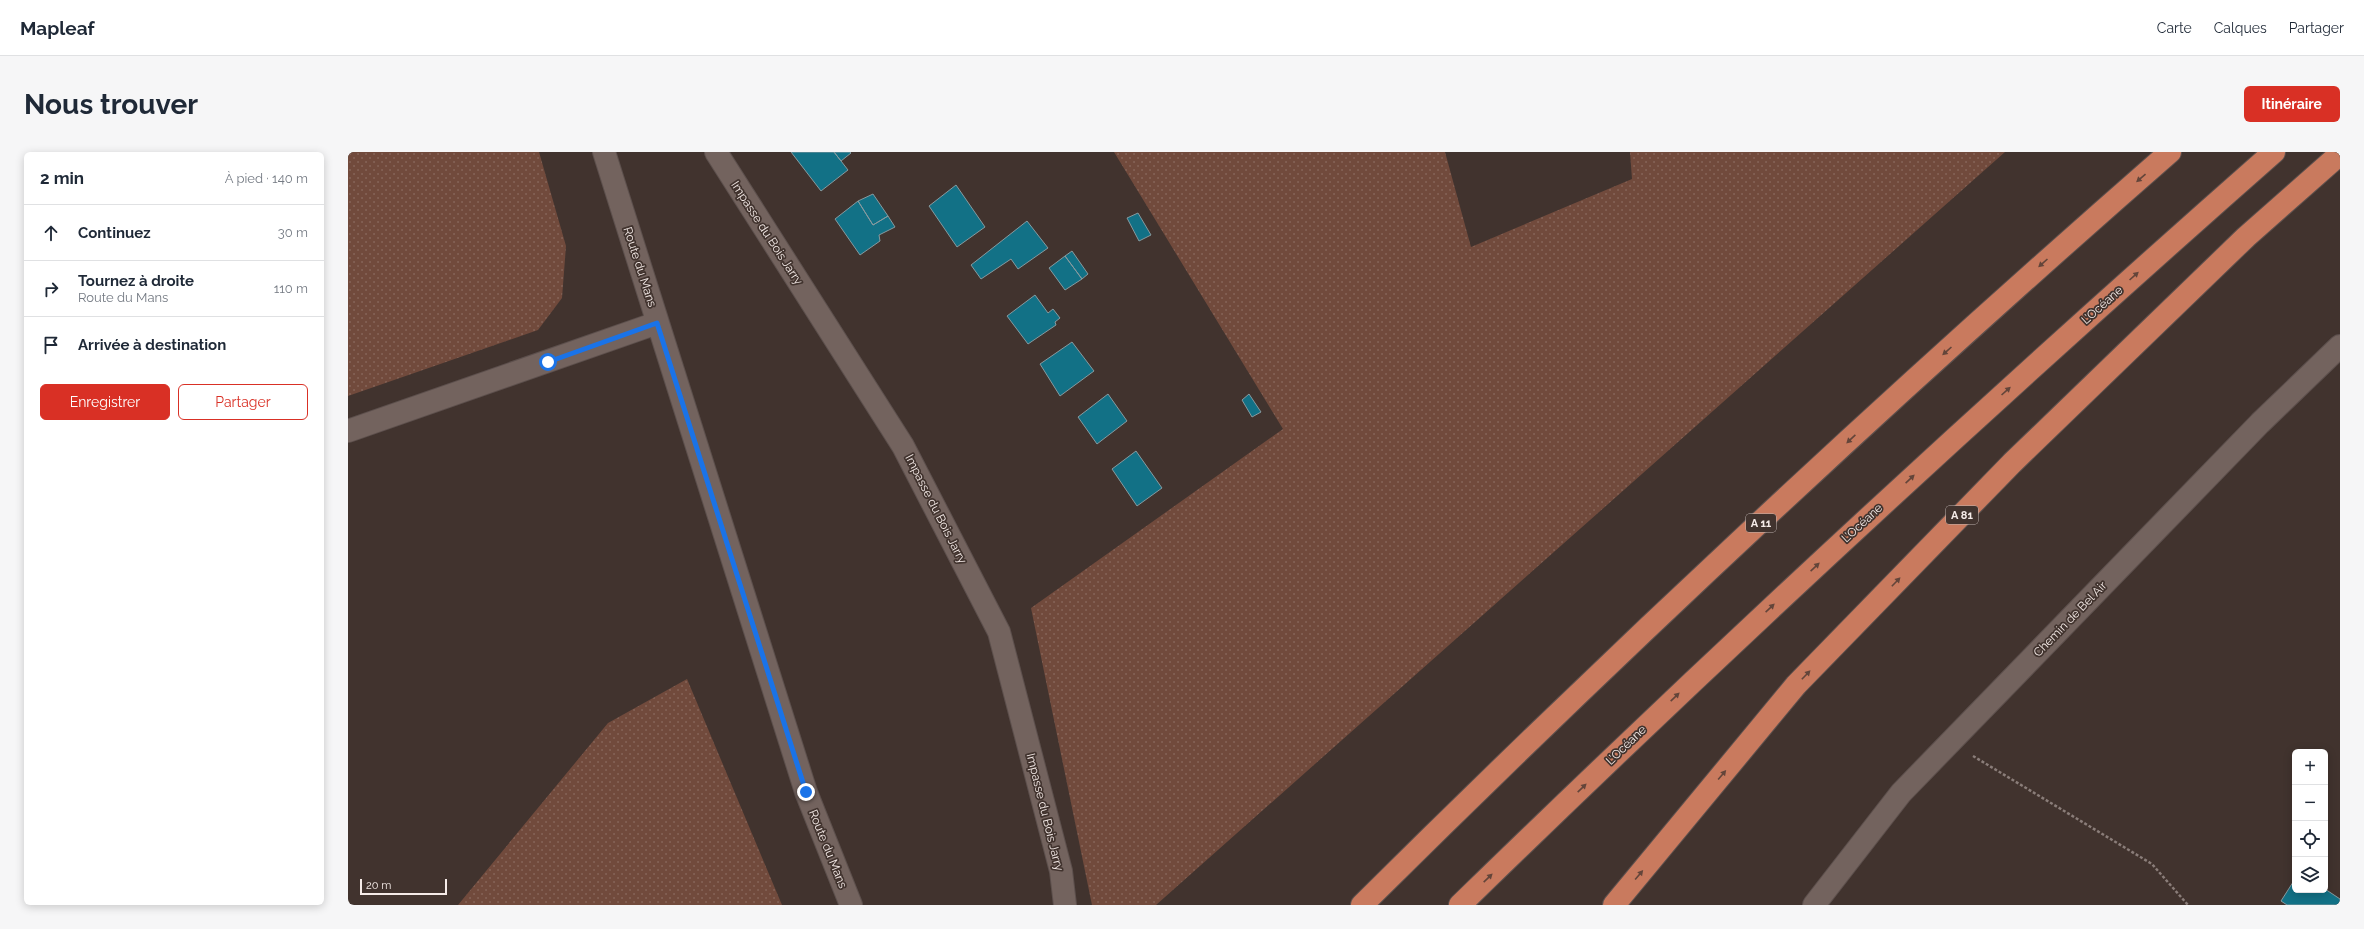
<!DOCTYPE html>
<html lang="fr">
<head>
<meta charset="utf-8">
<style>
  :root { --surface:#fff; --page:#f6f6f7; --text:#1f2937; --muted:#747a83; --line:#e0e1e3; --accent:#d93025 }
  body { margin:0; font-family:Raleway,sans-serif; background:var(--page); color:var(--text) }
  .controls { position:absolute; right:12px; bottom:12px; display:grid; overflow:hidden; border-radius:6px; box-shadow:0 2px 10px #0003 }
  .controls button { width:36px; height:36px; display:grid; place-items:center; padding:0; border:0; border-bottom:1px solid var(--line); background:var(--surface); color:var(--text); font:20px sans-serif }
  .scale { position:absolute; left:12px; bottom:10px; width:87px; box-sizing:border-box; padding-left:4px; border:2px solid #f5ebe8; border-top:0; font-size:11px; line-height:14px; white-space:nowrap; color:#f5ebe8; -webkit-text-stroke:3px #41332e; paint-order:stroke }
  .stop { position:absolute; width:12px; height:12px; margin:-9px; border:3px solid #1a73e8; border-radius:50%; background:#fff }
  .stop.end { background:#1a73e8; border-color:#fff; box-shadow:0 1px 4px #0008 }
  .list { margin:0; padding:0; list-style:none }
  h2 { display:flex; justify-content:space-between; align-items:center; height:52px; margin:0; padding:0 16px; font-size:17px }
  h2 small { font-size:13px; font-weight:400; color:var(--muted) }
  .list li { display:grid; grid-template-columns:26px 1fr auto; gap:12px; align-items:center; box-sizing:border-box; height:56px; padding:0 16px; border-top:1px solid var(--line) }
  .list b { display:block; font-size:15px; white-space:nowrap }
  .list p { margin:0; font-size:13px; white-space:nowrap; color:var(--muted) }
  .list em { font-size:13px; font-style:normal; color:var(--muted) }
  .actions { display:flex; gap:8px; padding:12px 16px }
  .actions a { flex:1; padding:9px 0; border:1px solid var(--accent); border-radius:6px; text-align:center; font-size:14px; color:var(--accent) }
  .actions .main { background:var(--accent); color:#fff }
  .icon { flex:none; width:22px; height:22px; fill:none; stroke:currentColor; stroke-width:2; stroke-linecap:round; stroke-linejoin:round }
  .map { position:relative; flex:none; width:1992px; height:753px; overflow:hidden; border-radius:6px }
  header { display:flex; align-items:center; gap:24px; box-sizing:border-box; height:56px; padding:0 20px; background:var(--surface); border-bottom:1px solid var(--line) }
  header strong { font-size:19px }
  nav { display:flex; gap:22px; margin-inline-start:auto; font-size:14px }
  .intro { display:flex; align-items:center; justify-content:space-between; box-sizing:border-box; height:96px; padding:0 24px }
  h1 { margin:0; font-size:28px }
  .button { padding:10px 18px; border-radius:6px; background:var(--accent); color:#fff; font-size:14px; font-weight:700 }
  main { display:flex; gap:24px; padding:0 24px }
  aside { flex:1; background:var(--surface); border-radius:6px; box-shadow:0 2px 10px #0003 }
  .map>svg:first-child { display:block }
  .grass { fill:url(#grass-dots) }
  .building { fill:#127186; stroke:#879a9f }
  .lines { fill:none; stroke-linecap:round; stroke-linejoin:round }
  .minor-casing { stroke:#5d504d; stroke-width:24 }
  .highway-casing { stroke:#5d504d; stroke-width:24 }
  .path { stroke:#8a7d79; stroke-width:2.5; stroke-dasharray:3 2; stroke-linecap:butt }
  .minor { stroke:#73635e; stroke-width:22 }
  .highway { stroke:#c97a5e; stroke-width:22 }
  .oneway { fill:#63453a }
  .route { stroke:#1a73e8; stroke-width:5 }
  .labels { text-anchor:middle; stroke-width:3.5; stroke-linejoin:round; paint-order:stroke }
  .shield { fill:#41332e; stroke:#bfb4b0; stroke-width:1 }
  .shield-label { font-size:11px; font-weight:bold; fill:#f5ebe8 }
  .street-label { font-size:12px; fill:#f5ebe8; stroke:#41332e }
</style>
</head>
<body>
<header>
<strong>Mapleaf</strong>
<nav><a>Carte</a><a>Calques</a><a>Partager</a></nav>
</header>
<div class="intro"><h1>Nous trouver</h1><a class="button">Itinéraire</a></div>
<main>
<aside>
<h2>2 min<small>À pied · 140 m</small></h2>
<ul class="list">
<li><svg class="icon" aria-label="ahead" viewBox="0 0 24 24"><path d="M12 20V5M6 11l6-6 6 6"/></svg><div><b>Continuez</b></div><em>30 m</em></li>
<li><svg class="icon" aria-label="right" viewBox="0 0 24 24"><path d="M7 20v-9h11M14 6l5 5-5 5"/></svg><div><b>Tournez à droite</b><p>Route du Mans</p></div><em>110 m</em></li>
<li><svg class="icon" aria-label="arrive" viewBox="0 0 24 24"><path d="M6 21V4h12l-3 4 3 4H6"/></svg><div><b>Arrivée à destination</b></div></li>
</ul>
<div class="actions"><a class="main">Enregistrer</a><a>Partager</a></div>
</aside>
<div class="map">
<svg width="1992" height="753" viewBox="0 0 1992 753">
  <defs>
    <pattern id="grass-dots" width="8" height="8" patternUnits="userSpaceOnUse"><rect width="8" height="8" fill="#714a3c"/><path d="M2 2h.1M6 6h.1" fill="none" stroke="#866458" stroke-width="1.8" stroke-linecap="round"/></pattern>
  </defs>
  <rect width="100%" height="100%" fill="#41332e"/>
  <path class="grass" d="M0 0H191L218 94 214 146 190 178 0 244Z
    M766 0H1097L1123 95 1284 27 1282 0H1657L808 753H744L683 456 935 277Z
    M339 527 434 753H110L260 571Z"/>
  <path class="building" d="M443 0H486L500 18 473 39Z
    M486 0H502L503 1 493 9Z
    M608 33 637 75 609 95 581 54Z
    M525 42 540 64 525 73 510 49Z
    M510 49 525 73 540 64 547 75 531 83 532 89 512 103 487 67Z
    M790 61 803 83 791 89 779 66Z
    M679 69 700 96 670 117 663 107 633 127 623 113Z
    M724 99 740 122 734 127 717 104Z
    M717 104 734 127 717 138 701 116Z
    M687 143 700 161 705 157 712 166 707 170 708 173 680 192 659 164Z
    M724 190 746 219 712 244 692 212Z
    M760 242 779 269 749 292 730 265Z
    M901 242 913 260 904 265 894 248Z
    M788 299 814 336 789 354 764 317Z
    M1947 727V738L1977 737 1992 747V753H1939L1933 749Z"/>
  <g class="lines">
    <g class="minor-casing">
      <path id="minor" d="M256 0 458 640 503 753
        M368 0 555 294 651 480 713 719 717 753
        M0 279 309 171
        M1466 753 1553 641 1912 271 1992 194"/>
    </g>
    <g class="highway-casing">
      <path id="highway" d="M1014 753C1275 494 1545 242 1822 0
        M1112 753C1377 495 1649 244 1926 0
        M1266 753 1448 533 1664 311 1898 85 1992 2"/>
    </g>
    <path class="path" d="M1625 604 1804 712 1840 753"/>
    <use href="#minor" class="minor"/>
    <use href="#highway" class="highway"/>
  </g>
  <defs><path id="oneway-solid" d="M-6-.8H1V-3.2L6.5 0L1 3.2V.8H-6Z"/></defs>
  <g class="oneway">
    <use href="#oneway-solid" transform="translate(1793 26) rotate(139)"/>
    <use href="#oneway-solid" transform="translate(1695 111) rotate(138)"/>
    <use href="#oneway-solid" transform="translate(1786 124) rotate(-42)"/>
    <use href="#oneway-solid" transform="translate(1599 199) rotate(138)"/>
    <use href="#oneway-solid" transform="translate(1658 239) rotate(-42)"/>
    <use href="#oneway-solid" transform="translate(1503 287) rotate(137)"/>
    <use href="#oneway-solid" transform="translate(1562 327) rotate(-43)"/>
    <use href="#oneway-solid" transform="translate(1467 415) rotate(-43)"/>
    <use href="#oneway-solid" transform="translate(1548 430) rotate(-46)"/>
    <use href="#oneway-solid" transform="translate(1422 456) rotate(-43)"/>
    <use href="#oneway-solid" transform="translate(1458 523) rotate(-46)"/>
    <use href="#oneway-solid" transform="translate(1327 545) rotate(-44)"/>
    <use href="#oneway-solid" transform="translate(1374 623) rotate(-50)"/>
    <use href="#oneway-solid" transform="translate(1234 636) rotate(-44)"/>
    <use href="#oneway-solid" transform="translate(1291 723) rotate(-50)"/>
    <use href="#oneway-solid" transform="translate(1140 726) rotate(-44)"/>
  </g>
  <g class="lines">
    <path class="route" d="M200 210 309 171 458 640"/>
  </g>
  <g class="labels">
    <g class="shield">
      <rect x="1598" y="354" width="32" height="18" rx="3"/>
      <rect x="1398" y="362" width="30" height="18" rx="3"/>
    </g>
    <g class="shield-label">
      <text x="1614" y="367">A 81</text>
      <text x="1413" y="375">A 11</text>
    </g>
    <g class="street-label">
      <text transform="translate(419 81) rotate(57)" y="4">Impasse du Bois Jarry</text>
      <text transform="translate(292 115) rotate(72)" y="4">Route du Mans</text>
      <text transform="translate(1754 153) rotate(-42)" y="4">L’Océane</text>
      <text transform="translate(588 357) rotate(63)" y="4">Impasse du Bois Jarry</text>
      <text transform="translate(1514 371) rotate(-43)" y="4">L’Océane</text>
      <text transform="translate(1722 467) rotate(-46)" y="4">Chemin de Bel Air</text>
      <text transform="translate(1278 593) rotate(-44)" y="4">L’Océane</text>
      <text transform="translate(697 660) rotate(76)" y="4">Impasse du Bois Jarry</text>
      <text transform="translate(480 697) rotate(68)" y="4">Route du Mans</text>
    </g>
  </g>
</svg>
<div class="controls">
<button>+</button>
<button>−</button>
<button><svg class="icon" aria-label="locate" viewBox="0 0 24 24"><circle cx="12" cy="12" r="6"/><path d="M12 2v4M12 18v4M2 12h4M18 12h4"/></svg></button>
<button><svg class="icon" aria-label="layers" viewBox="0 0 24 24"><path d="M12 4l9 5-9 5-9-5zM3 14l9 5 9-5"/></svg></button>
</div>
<div class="scale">20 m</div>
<div class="stop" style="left:200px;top:210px"></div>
<div class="stop end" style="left:458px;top:640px"></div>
</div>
</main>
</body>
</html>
